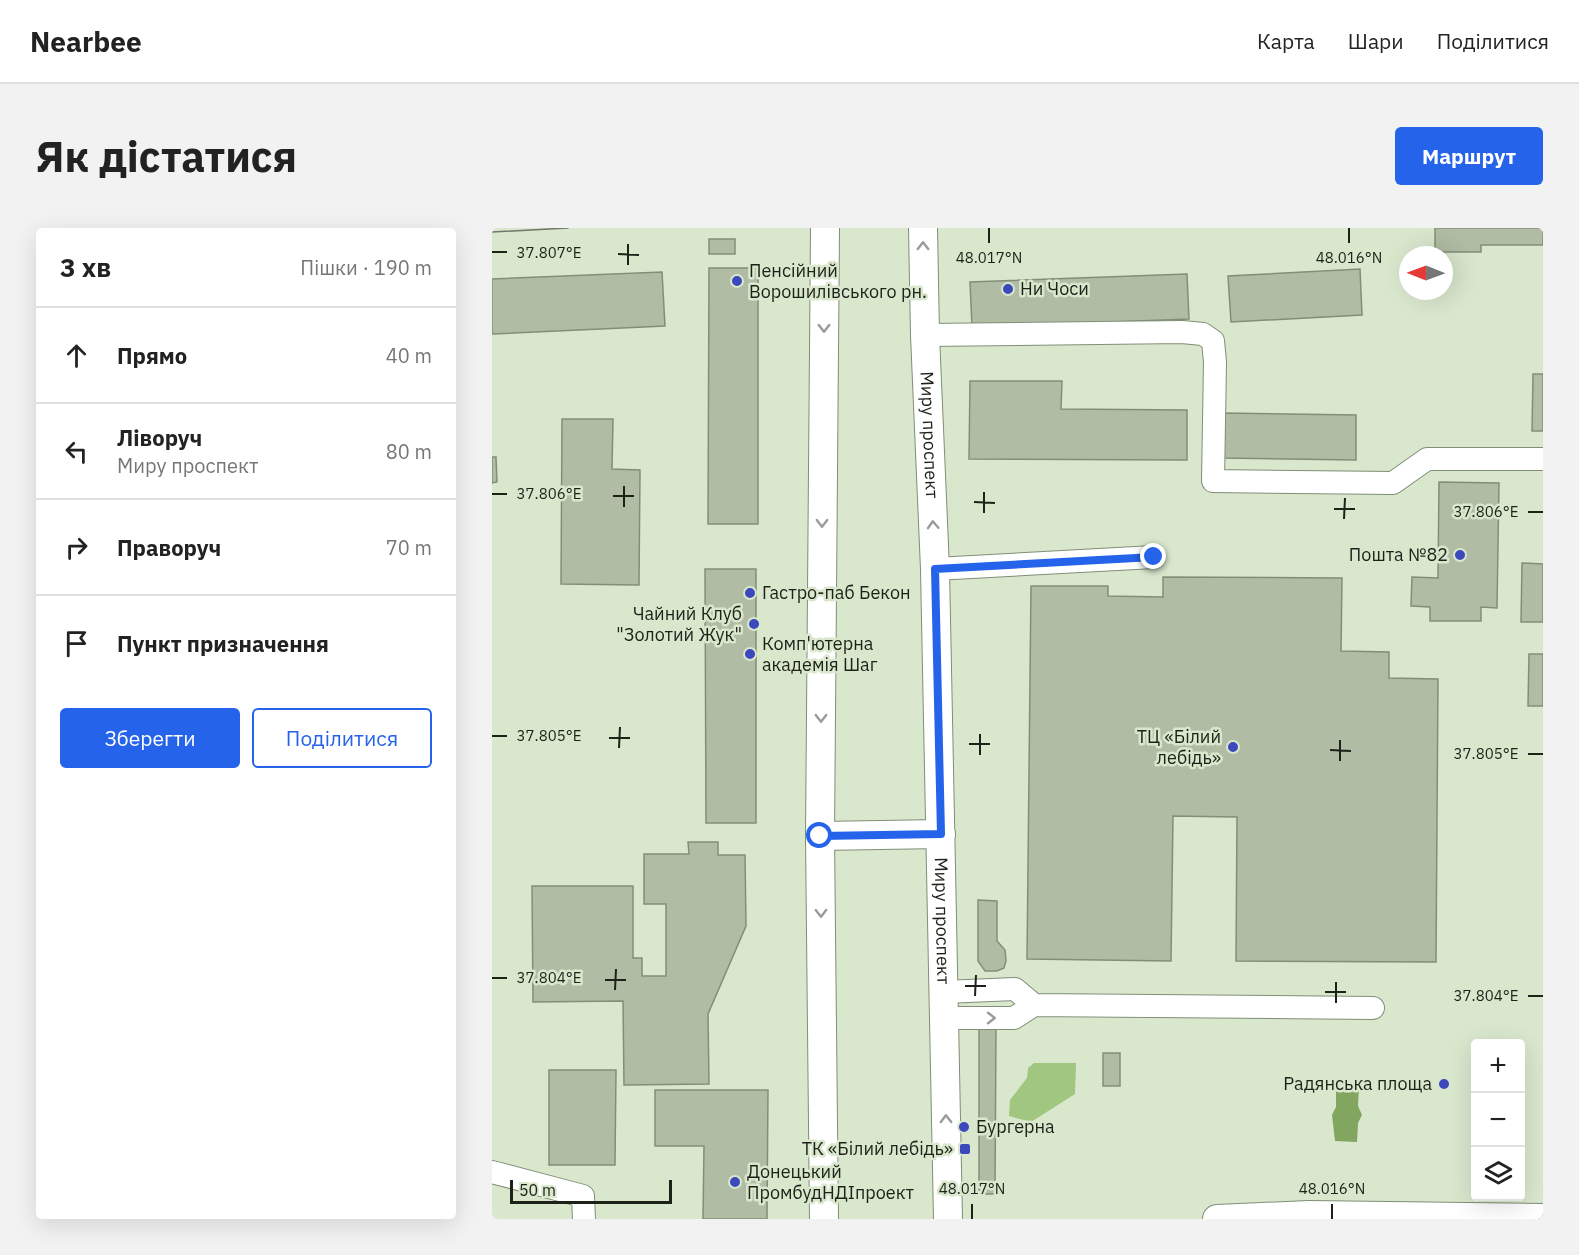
<!DOCTYPE html>
<html lang="uk">
<head>
<meta charset="utf-8">
<style>
  :root { --surface:#fff; --page:#f2f2f2; --text:#222; --muted:#767676; --line:#e0e0e0; --accent:#2563eb }
  body { margin:0; font-family:"IBM Plex Sans",sans-serif; background:var(--page); color:var(--text) }
  .controls { position:absolute; right:18px; bottom:18px; display:grid; overflow:hidden; border-radius:6px; box-shadow:0 6px 24px #0002 }
  .controls button { width:54px; height:54px; display:grid; place-items:center; padding:0; border:0; border-bottom:2px solid var(--line); background:var(--surface); color:var(--text); font:30px sans-serif }
  .compass { position:absolute; left:907px; top:18px; width:54px; height:54px; border-radius:50%; background:var(--surface); box-shadow:0 6px 24px #0002; rotate:271deg }
  .scale { position:absolute; left:18px; bottom:15px; width:162px; box-sizing:border-box; padding-left:6px; border:3px solid #1d2219; border-top:0; font-size:16px; line-height:21px; white-space:nowrap; color:#1d2219; -webkit-text-stroke:4px #d9e7cd; paint-order:stroke }
  .stop { position:absolute; width:18px; height:18px; margin:-14px; border:4px solid #2563eb; border-radius:50%; background:#fff }
  .stop.end { background:#2563eb; border-color:#fff; box-shadow:0 2px 6px #0008 }
  .list { margin:0; padding:0; list-style:none }
  h2 { display:flex; justify-content:space-between; align-items:center; height:78px; margin:0; padding:0 24px; font-size:26px }
  h2 small { font-size:20px; font-weight:400; color:var(--muted) }
  .list li { display:grid; grid-template-columns:39px 1fr auto; gap:18px; align-items:center; box-sizing:border-box; height:96px; padding:0 24px; border-top:2px solid var(--line) }
  .list b { display:block; font-size:22px; white-space:nowrap }
  .list p { margin:0; font-size:20px; white-space:nowrap; color:var(--muted) }
  .list em { font-size:20px; font-style:normal; color:var(--muted) }
  .actions { display:flex; gap:12px; padding:18px 24px }
  .actions a { flex:1; padding:14px 0; border:2px solid var(--accent); border-radius:6px; text-align:center; font-size:21px; color:var(--accent) }
  .actions .main { background:var(--accent); color:#fff }
  .icon { flex:none; width:33px; height:33px; fill:none; stroke:currentColor; stroke-width:2; stroke-linecap:round; stroke-linejoin:round }
  .map { position:relative; flex:none; width:1051px; height:991px; overflow:hidden; border-radius:6px }
  header { display:flex; align-items:center; gap:36px; box-sizing:border-box; height:84px; padding:0 30px; background:var(--surface); border-bottom:2px solid var(--line) }
  header strong { font-size:28px }
  nav { display:flex; gap:33px; margin-inline-start:auto; font-size:21px }
  .intro { display:flex; align-items:center; justify-content:space-between; box-sizing:border-box; height:144px; padding:0 36px }
  h1 { margin:0; font-size:42px }
  .button { padding:15px 27px; border-radius:6px; background:var(--accent); color:#fff; font-size:21px; font-weight:700 }
  main { display:flex; gap:36px; padding:0 36px }
  aside { flex:1; background:var(--surface); border-radius:6px; box-shadow:0 6px 24px #0002 }
  .map>svg:first-child { display:block }
  .green { fill:#a1c67f }
  .water { fill:#82a65f }
  .building { fill:#b0bda4; stroke:#828f77; stroke-width:1.5 }
  .lines { fill:none; stroke-linecap:round; stroke-linejoin:round }
  .minor-casing { stroke:#818e77; stroke-width:24 }
  .major-casing { stroke:#818e77; stroke-width:30 }
  .minor { stroke:#fff; stroke-width:22 }
  .major { stroke:#fff; stroke-width:28 }
  .tram { stroke:#707969; stroke-width:1.5 }
  .oneway { stroke:#999c98 }
  .route { stroke:#2563eb; stroke-width:8 }
  .ticks { fill:none; stroke:#1d2219; stroke-width:2 }
  .poi-dot { fill:#3b49bc; stroke:#d9e7cd; stroke-width:2 }
  .labels { text-anchor:middle; stroke-width:5; stroke-linejoin:round; paint-order:stroke }
  .poi-label { font-size:18px; fill:#1d2219; stroke:#d9e7cd; text-anchor:start }
  .street-label { font-size:18px; fill:#1d2219; stroke:#d9e7cd }
  .ticks-label { font-size:15px; text-anchor:middle; fill:#1d2219; stroke:#d9e7cd; stroke-width:5; stroke-linejoin:round; paint-order:stroke }
</style>
</head>
<body>
<header>
<strong>Nearbee</strong>
<nav><a>Карта</a><a>Шари</a><a>Поділитися</a></nav>
</header>
<div class="intro"><h1>Як дістатися</h1><a class="button">Маршрут</a></div>
<main>
<aside>
<h2>3 хв<small>Пішки · 190 m</small></h2>
<ul class="list">
<li><svg class="icon" aria-label="ahead" viewBox="0 0 24 24"><path d="M12 20V5M6 11l6-6 6 6"/></svg><div><b>Прямо</b></div><em>40 m</em></li>
<li><svg class="icon" aria-label="left" viewBox="0 0 24 24"><path d="M17 20v-9H6M10 6l-5 5 5 5"/></svg><div><b>Ліворуч</b><p>Миру проспект</p></div><em>80 m</em></li>
<li><svg class="icon" aria-label="right" viewBox="0 0 24 24"><path d="M7 20v-9h11M14 6l5 5-5 5"/></svg><div><b>Праворуч</b></div><em>70 m</em></li>
<li><svg class="icon" aria-label="arrive" viewBox="0 0 24 24"><path d="M6 21V4h12l-3 4 3 4H6"/></svg><div><b>Пункт призначення</b></div></li>
</ul>
<div class="actions"><a class="main">Зберегти</a><a>Поділитися</a></div>
</aside>
<div class="map">
<svg width="1051" height="991" viewBox="0 0 1051 991">
  <rect width="100%" height="100%" fill="#d9e7cd"/>
  <path class="green" d="M542 835H584L583 866 539 894 517 888 518 872 535 850 536 840Z"/>
  <path class="water" d="M844 859H867L866 878 870 887 866 895 865 914 843 913 840 887 844 879Z"/>
  <path class="building" d="M943 0H1051V17H989V24H943Z
    M217 11H243V26H217Z
    M217 40H266V296H216Z
    M868 41 870 87 739 94 736 48Z
    M170 44 173 98 0 106V51Z
    M695 46 697 91 480 99 478 54Z
    M1041 146H1051V203H1040Z
    M478 153H570L569 181 695 182V232L477 231Z
    M731 185 864 187V232L731 230Z
    M70 191H121L120 241 148 242 147 357 69 356Z
    M0 229H4L5 254 0 255Z
    M947 254 1007 255 1005 380 989 379V393H938V379L919 378 920 349 946 350Z
    M1030 335 1051 336V394H1029Z
    M213 341H264V595H214Z
    M671 349 850 350 849 423 897 424V450L946 451 944 734 744 733 745 589 681 588 679 733 535 731 539 358H616V368L671 369Z
    M1037 426H1051V478H1036Z
    M196 614H226V627H253L254 698 216 786 217 856 132 857 131 773 41 774 40 658H141V730H150V748H174V676H152V626H197Z
    M486 672 505 673V713L513 722 514 733 512 740 505 743H493L486 733Z
    M487 797H504L503 966H487Z
    M611 825H628V858H611Z
    M57 842H124L123 937H57Z
    M163 862H276L275 991H211L212 918H163Z"/>
  <g class="lines">
    <g class="minor-casing">
      <path id="minor" d="M433 107 690 104 711 106 721 113 723 134 721 253 901 255 935 231H1051
        M443 341 662 329
        M452 764 523 761 542 777
        M453 790H522L542 777 881 780
        M0 944 91 968 92 991"/>
    </g>
    <g class="major-casing">
      <g id="major">
        <path id="s1" d="M431 0 433 107 443 341 456 991"/>
        <path d="M328 608 449 606"/>
        <path d="M332 991 328 608 333 0"/>
        <path d="M725 991 817 987 1051 990"/>
      </g>
    </g>
    <use href="#minor" class="minor"/>
    <use href="#major" class="major"/>
    <path class="tram" d="M0 4 76 0"/>
  </g>
  <defs><path id="oneway-chevron" d="M-2-3.5L2.5 0L-2 3.5" fill="none" stroke-width="1.6" stroke-linecap="round" stroke-linejoin="round" transform="scale(1.5)"/></defs>
  <g class="oneway">
    <use href="#oneway-chevron" transform="translate(431 18) rotate(-90)"/>
    <use href="#oneway-chevron" transform="translate(332 100) rotate(90)"/>
    <use href="#oneway-chevron" transform="translate(330 295) rotate(90)"/>
    <use href="#oneway-chevron" transform="translate(441 297) rotate(-93)"/>
    <use href="#oneway-chevron" transform="translate(329 490) rotate(90)"/>
    <use href="#oneway-chevron" transform="translate(329 685) rotate(89)"/>
    <use href="#oneway-chevron" transform="translate(499 790)"/>
    <use href="#oneway-chevron" transform="translate(454 891) rotate(-91)"/>
  </g>
  <g class="lines">
    <path class="route" d="M328 608 449 606 443 341 662 329"/>
  </g>
  <path class="ticks" d="M497 15V0M857 15V0M0 24H15M126 26 147 27M136 37V16M0 266H15M121 268H142M482 274 503 275M132 279V258M842 281H863M1036 284H1051M492 285V264M852 291 853 270M0 508H15M117 510H138M477 516H498M127 520 128 499M838 522 859 523M1036 526H1051M488 527V506M848 533V512M0 750H15M113 752H134M473 758H494M123 762 124 741M833 764H854M483 768 484 747M1036 768H1051M844 775V754M480 991V976M840 991V976"/>
  <g class="poi-dot">
    <circle cx="245" cy="53" r="6"/>
    <circle cx="516" cy="61" r="6"/>
    <circle cx="968" cy="327" r="6"/>
    <circle cx="258" cy="365" r="6"/>
    <circle cx="262" cy="396" r="6"/>
    <circle cx="258" cy="426" r="6"/>
    <circle cx="741" cy="519" r="6"/>
    <circle cx="952" cy="856" r="6"/>
    <circle cx="472" cy="899" r="6"/>
    <rect x="467" y="915" width="12" height="12" rx="3"/>
    <circle cx="243" cy="954" r="6"/>
  </g>
  <g class="labels">
    <g class="poi-label">
      <text x="257" y="49">Пенсійний<tspan x="257" dy="21">Ворошилівського рн.</tspan></text>
      <text x="528" y="67">Ни Чоси</text>
      <text x="956" y="333" text-anchor="end">Пошта №82</text>
      <text x="270" y="371">Гастро-паб Бекон</text>
      <text x="250" y="392" text-anchor="end">Чайний Клуб<tspan x="250" dy="21">"Золотий Жук"</tspan></text>
      <text x="270" y="422">Комп'ютерна<tspan x="270" dy="21">академія Шаг</tspan></text>
      <text x="729" y="515" text-anchor="end">ТЦ «Білий<tspan x="729" dy="21">лебідь»</tspan></text>
      <text x="940" y="862" text-anchor="end">Радянська площа</text>
      <text x="484" y="905">Бургерна</text>
      <text x="461" y="927" text-anchor="end">ТК «Білий лебідь»</text>
      <text x="255" y="950">Донецький<tspan x="255" dy="21">ПромбудНДІпроект</tspan></text>
    </g>
    <g class="street-label">
      <text dy="6" stroke="none"><textPath href="#s1" startOffset="207">Миру проспект</textPath></text>
      <text dy="6" stroke="none"><textPath href="#s1" startOffset="693">Миру проспект</textPath></text>
    </g>
  </g>
  <g class="ticks-label">
    <text x="57" y="30">37.807°E</text>
    <text x="497" y="35">48.017°N</text>
    <text x="857" y="35">48.016°N</text>
    <text x="57" y="271">37.806°E</text>
    <text x="994" y="289">37.806°E</text>
    <text x="57" y="513">37.805°E</text>
    <text x="994" y="531">37.805°E</text>
    <text x="57" y="755">37.804°E</text>
    <text x="994" y="773">37.804°E</text>
    <text x="480" y="966">48.017°N</text>
    <text x="840" y="966">48.016°N</text>
  </g>
</svg>
<div class="controls">
<button>+</button>
<button>−</button>
<button><svg class="icon" aria-label="layers" viewBox="0 0 24 24"><path d="M12 4l9 5-9 5-9-5zM3 14l9 5 9-5"/></svg></button>
</div>
<svg class="compass" viewBox="-18 -18 36 36"><path d="M0-13l5 13h-10z" fill="#e53935"/><path d="M0 13l5-13h-10z" fill="#767676"/></svg>
<div class="scale">50 m</div>
<div class="stop" style="left:328px;top:608px"></div>
<div class="stop end" style="left:662px;top:329px"></div>
</div>
</main>
</body>
</html>
